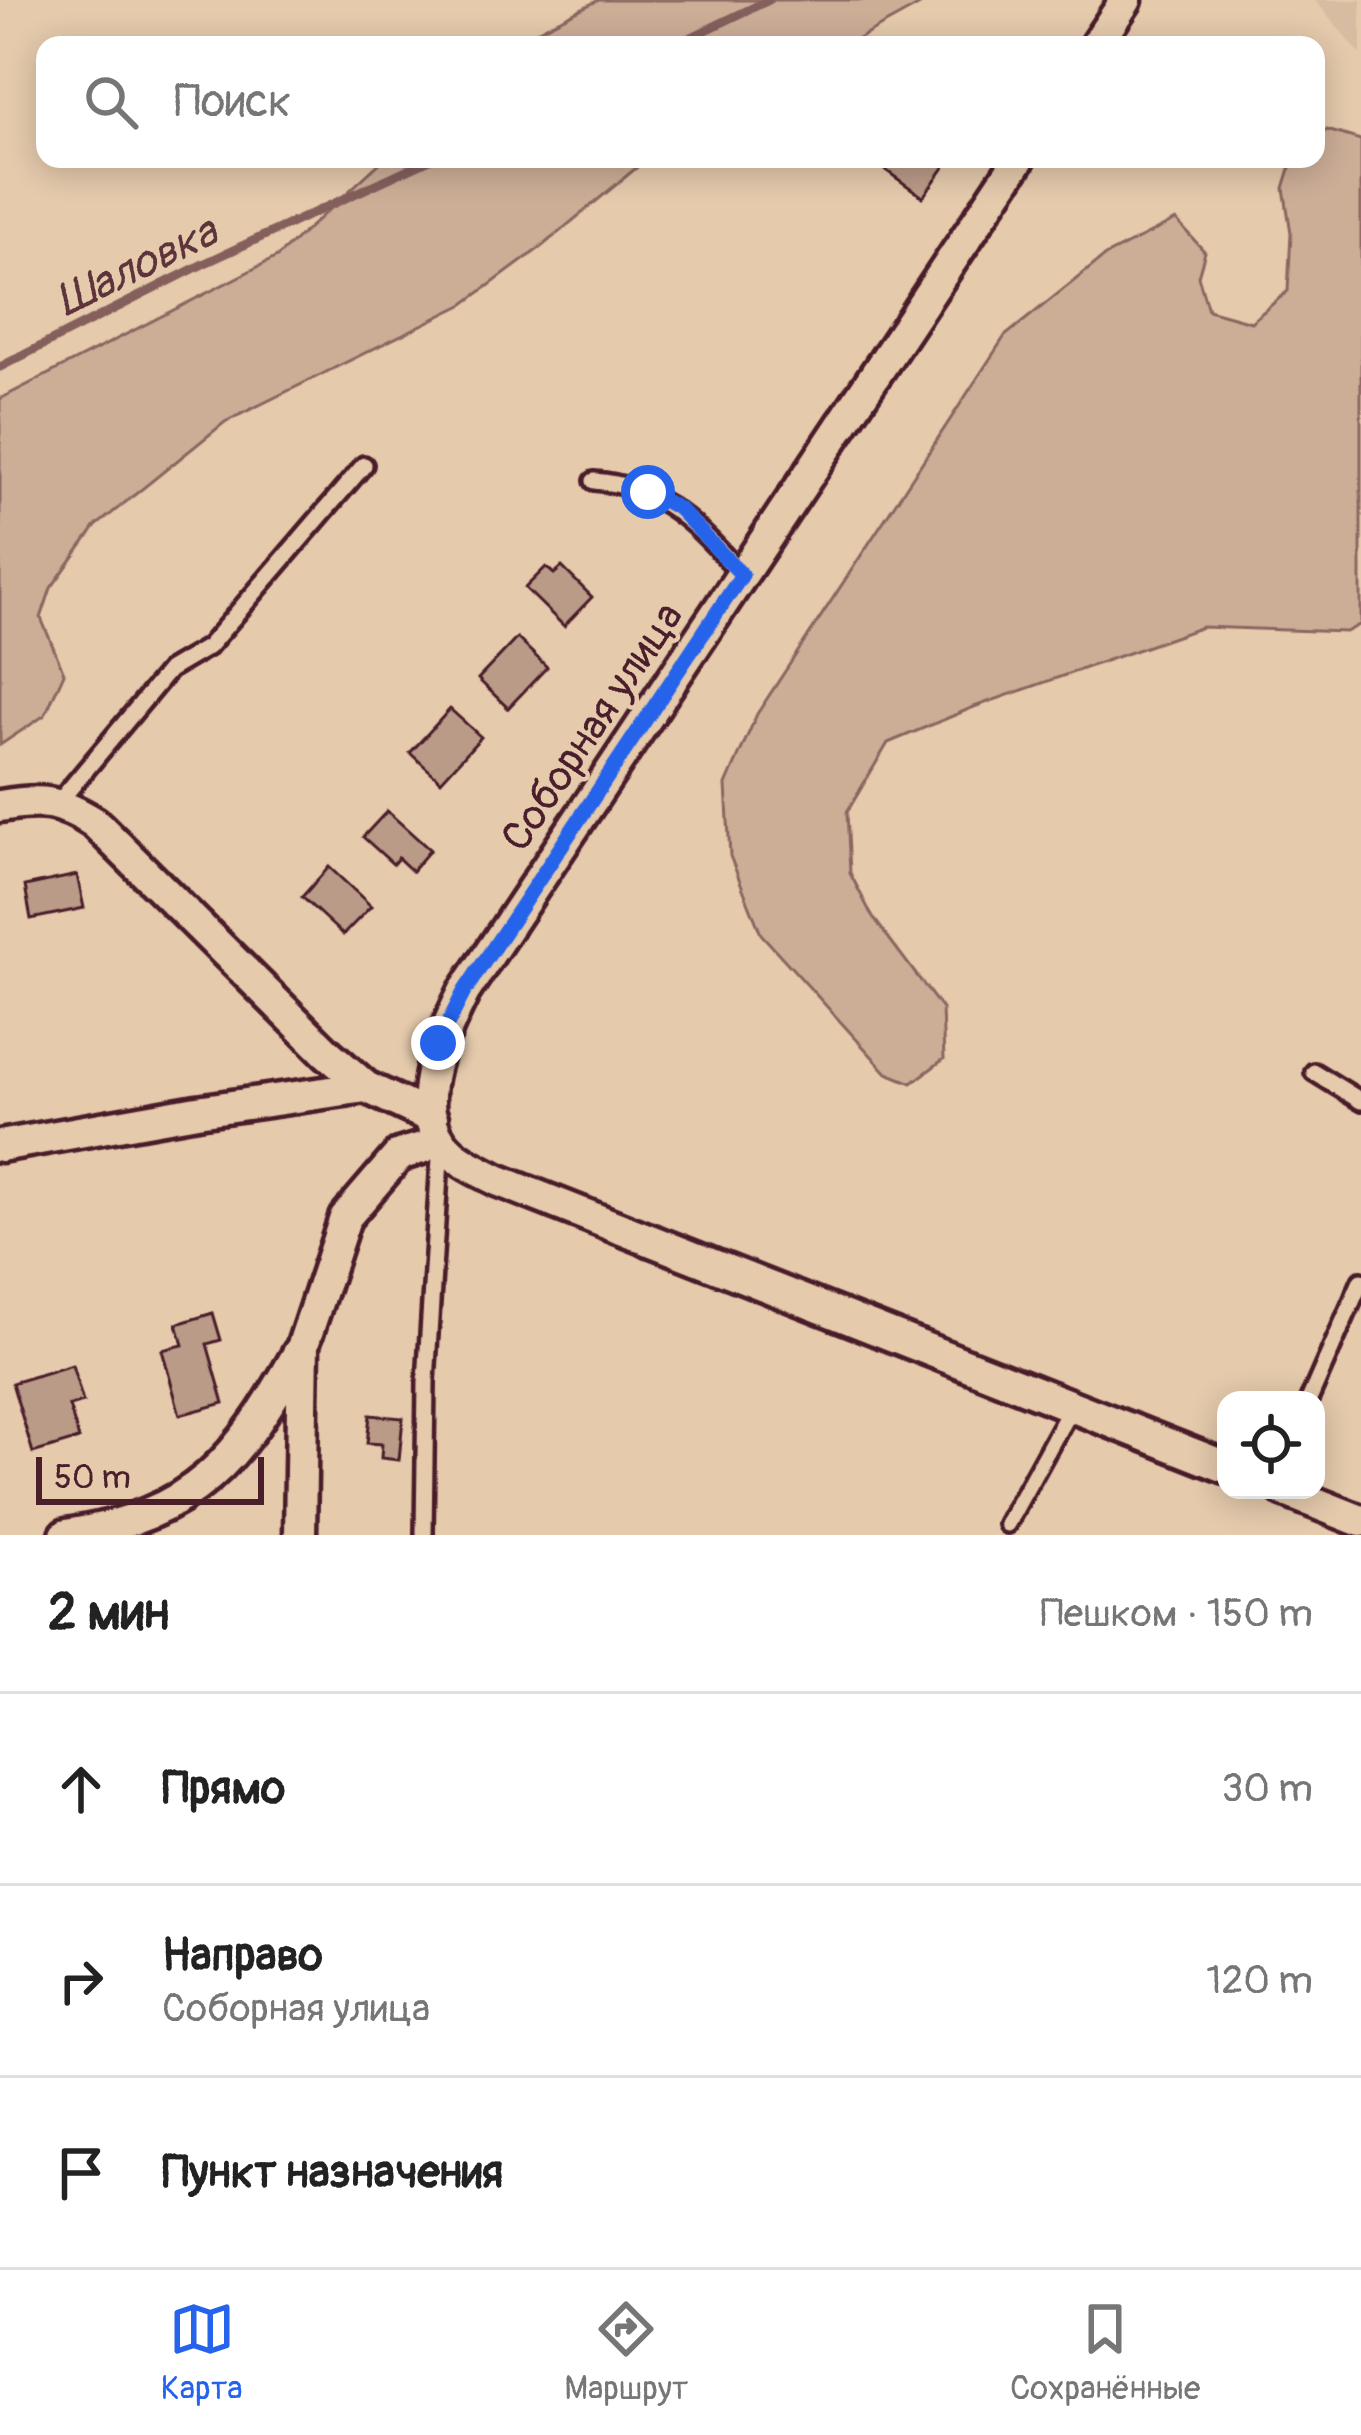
<!DOCTYPE html>
<html lang="ru">
<head>
<meta charset="utf-8">
<style>
  :root { --surface:#fff; --page:#f2f2f2; --text:#222; --muted:#767676; --line:#e0e0e0; --accent:#2563eb }
  body { margin:0; font-family:Pangolin,sans-serif; background:var(--page); color:var(--text) }
  .controls { position:absolute; right:36px; bottom:36px; display:grid; overflow:hidden; border-radius:24px; box-shadow:0 6px 30px #0003 }
  .controls button { width:108px; height:108px; display:grid; place-items:center; padding:0; border:0; border-bottom:3px solid var(--line); background:var(--surface); color:var(--text); font:60px sans-serif }
  .scale { position:absolute; left:36px; bottom:30px; width:228px; box-sizing:border-box; padding-left:12px; border:6px solid #4a1f2b; border-top:0; font-size:33px; line-height:42px; white-space:nowrap; color:#4a1f2b; -webkit-text-stroke:9px #e5caac; paint-order:stroke }
  .stop { position:absolute; width:36px; height:36px; margin:-27px; border:9px solid #2563eb; border-radius:50%; background:#fff }
  .stop.end { background:#2563eb; border-color:#fff; box-shadow:0 3px 12px #0008 }
  .list { margin:0; padding:0; list-style:none }
  h2 { display:flex; justify-content:space-between; align-items:center; height:156px; margin:0; padding:0 48px; font-size:51px }
  h2 small { font-size:39px; font-weight:400; color:var(--muted) }
  .list li { display:grid; grid-template-columns:78px 1fr auto; gap:36px; align-items:center; box-sizing:border-box; height:192px; padding:0 48px; border-top:3px solid var(--line) }
  .list b { display:block; font-size:45px; white-space:nowrap }
  .list p { margin:0; font-size:39px; white-space:nowrap; color:var(--muted) }
  .list em { font-size:39px; font-style:normal; color:var(--muted) }
  .icon { flex:none; width:66px; height:66px; fill:none; stroke:currentColor; stroke-width:2; stroke-linecap:round; stroke-linejoin:round }
  .map { position:relative; flex:none; width:1361px; height:1535px; overflow:hidden }
  .search { position:absolute; background:var(--surface); box-shadow:0 6px 30px #0003; left:36px; right:36px; top:36px; height:132px; display:flex; align-items:center; gap:30px; box-sizing:border-box; padding:0 42px; border-radius:24px; color:var(--muted); font-size:45px }
  .sheet { height:732px; background:var(--surface) }
  nav { display:flex; justify-content:space-around; align-items:center; box-sizing:border-box; height:168px; border-top:3px solid var(--line); background:var(--surface); font-size:33px; color:var(--muted) }
  nav a { display:grid; justify-items:center; gap:6px }
  nav .on { color:var(--accent) }
  .map>svg:first-child { display:block }
  .built { fill:#d8bca1 }
  .green { fill:#ccae97; stroke:#8b6661; stroke-width:3 }
  .lines { fill:none; stroke-linecap:round; stroke-linejoin:round }
  .stream { stroke:#845f5b; stroke-width:9 }
  .building { fill:#ba9b88; stroke:#4a1f2b; stroke-width:3 }
  .lane-casing { stroke:#4a1f2b; stroke-width:24 }
  .street-casing { stroke:#4a1f2b; stroke-width:39 }
  .lane { stroke:#e5caac; stroke-width:15 }
  .street { stroke:#e5caac; stroke-width:30 }
  .route { stroke:#2563eb; stroke-width:15 }
  .labels { text-anchor:middle; stroke-width:9; stroke-linejoin:round; paint-order:stroke }
  .street-label { font-size:42px; fill:#4a1f2b; stroke:#e5caac }
  .water-label { font-size:45px; font-style:italic; fill:#5d343b; stroke:#e5caac }
</style>
</head>
<body>
<div class="map">
<svg width="1361" height="1535" viewBox="0 0 1361 1535">
  <rect width="100%" height="100%" fill="#e5caac"/>
  <filter id="ink" filterUnits="userSpaceOnUse"><feTurbulence type="fractalNoise" baseFrequency=".00833" numOctaves="2"/><feDisplacementMap in="SourceGraphic" scale="24" xChannelSelector="R" yChannelSelector="G"/><feConvolveMatrix kernelMatrix="1 2 1 2 8 2 1 2 1" color-interpolation-filters="sRGB"/></filter>
  <g filter="url(#ink)">
    <path class="built" d="M1315 0H1361V55Z"/>
    <path class="green" d="M599 0H929L847 45H508Z
      M1327 130 1361 140V624L1346 632 1202 627 974 707 888 743 847 812 850 873 872 916 942 1009 944 1059 912 1083 887 1073 761 934 730 856 726 785 757 714 1005 336 1105 256 1176 220 1205 252 1198 276 1208 310 1251 322 1288 291 1291 233 1284 188 1293 159H1316V136Z
      M384 159H647L541 247 464 304 225 422 96 526 51 588 41 618 64 673 45 715 0 745V399L277 257Z"/>
    <g class="lines">
      <path class="stream" d="M675 45 769 0
        M0 367 203 264 430 159"/>
    </g>
    <path class="building" d="M870 159H950L923 197Z
      M546 567 554 574 562 567 592 597 564 626 525 588Z
      M517 638 547 667 508 708 478 679Z
      M450 709 481 737 441 781 410 753Z
      M387 811 430 850 412 871 398 858 393 864 363 837Z
      M329 867 371 906 343 935 302 897Z
      M77 875 84 908 31 919 25 886Z
      M213 1313 221 1340 207 1344 224 1403 180 1415 162 1350 183 1345 177 1324Z
      M72 1365 83 1402 69 1406 79 1439 33 1453 12 1383Z
      M370 1415 403 1418 399 1460 381 1458 382 1444 367 1443Z"/>
    <g class="lines">
      <g class="lane-casing">
        <path id="lane" d="M594 481C662 486 699 527 742 575
          M58 803 169 670 208 647 364 465
          M1314 1072 1361 1101
          M1309 1400 1361 1281
          M1007 1524 1072 1406
          M424 1535 426 1382 441 1143"/>
      </g>
      <g class="street-casing">
        <path id="street" d="M1096 45 1126 0
          M1019 159 464 992C444 1032 410 1101 442 1143 456 1161 478 1170 497 1180L1226 1467
          M0 806C41 799 59 800 95 823L327 1053 366 1087 432 1118
          M0 1146 197 1111 366 1087
          M1283 1490 1361 1521
          M66 1535C195 1516 239 1459 299 1352
          M300 1535 303 1345 345 1218 399 1155 441 1142"/>
      </g>
      <use href="#lane" class="lane"/>
      <use href="#street" class="street"/>
    </g>
  </g>
  <g class="lines" filter="url(#ink)">
    <path class="route" d="M438 1043 464 992 742 575 679 509 648 492"/>
  </g>
  <g class="labels">
    <g class="street-label">
      <text transform="translate(591 726) rotate(-56)" y="15">Соборная улица</text>
    </g>
    <g class="water-label">
      <text transform="translate(136 265) rotate(-26)" y="16">Шаловка</text>
    </g>
  </g>
</svg>
<div class="controls">
<button><svg class="icon" aria-label="locate" viewBox="0 0 24 24"><circle cx="12" cy="12" r="6"/><path d="M12 2v4M12 18v4M2 12h4M18 12h4"/></svg></button>
</div>
<div class="scale">50 m</div>
<div class="stop" style="left:648px;top:492px"></div>
<div class="stop end" style="left:438px;top:1043px"></div>
<div class="search"><svg class="icon" aria-label="search" viewBox="0 0 24 24"><circle cx="10" cy="10" r="6"/><path d="M15 15l6 6"/></svg>Поиск</div>
</div>
<section class="sheet">
<h2>2 мин<small>Пешком · 150 m</small></h2>
<ul class="list">
<li><svg class="icon" aria-label="ahead" viewBox="0 0 24 24"><path d="M12 20V5M6 11l6-6 6 6"/></svg><div><b>Прямо</b></div><em>30 m</em></li>
<li><svg class="icon" aria-label="right" viewBox="0 0 24 24"><path d="M7 20v-9h11M14 6l5 5-5 5"/></svg><div><b>Направо</b><p>Соборная улица</p></div><em>120 m</em></li>
<li><svg class="icon" aria-label="arrive" viewBox="0 0 24 24"><path d="M6 21V4h12l-3 4 3 4H6"/></svg><div><b>Пункт назначения</b></div></li>
</ul>
</section>
<nav>
<a class="on"><svg class="icon" aria-label="map" viewBox="0 0 24 24"><path d="M3 6l6-2 6 2 6-2v14l-6 2-6-2-6 2zM9 4v14M15 6v14"/></svg>Карта</a>
<a><svg class="icon" aria-label="directions" viewBox="0 0 24 24"><path d="M12 3l9 9-9 9-9-9zM9 14v-3h6M13 9l2 2-2 2"/></svg>Маршрут</a>
<a><svg class="icon" aria-label="saved" viewBox="0 0 24 24"><path d="M7 4h10v16l-5-4-5 4z"/></svg>Сохранённые</a>
</nav>
</body>
</html>
